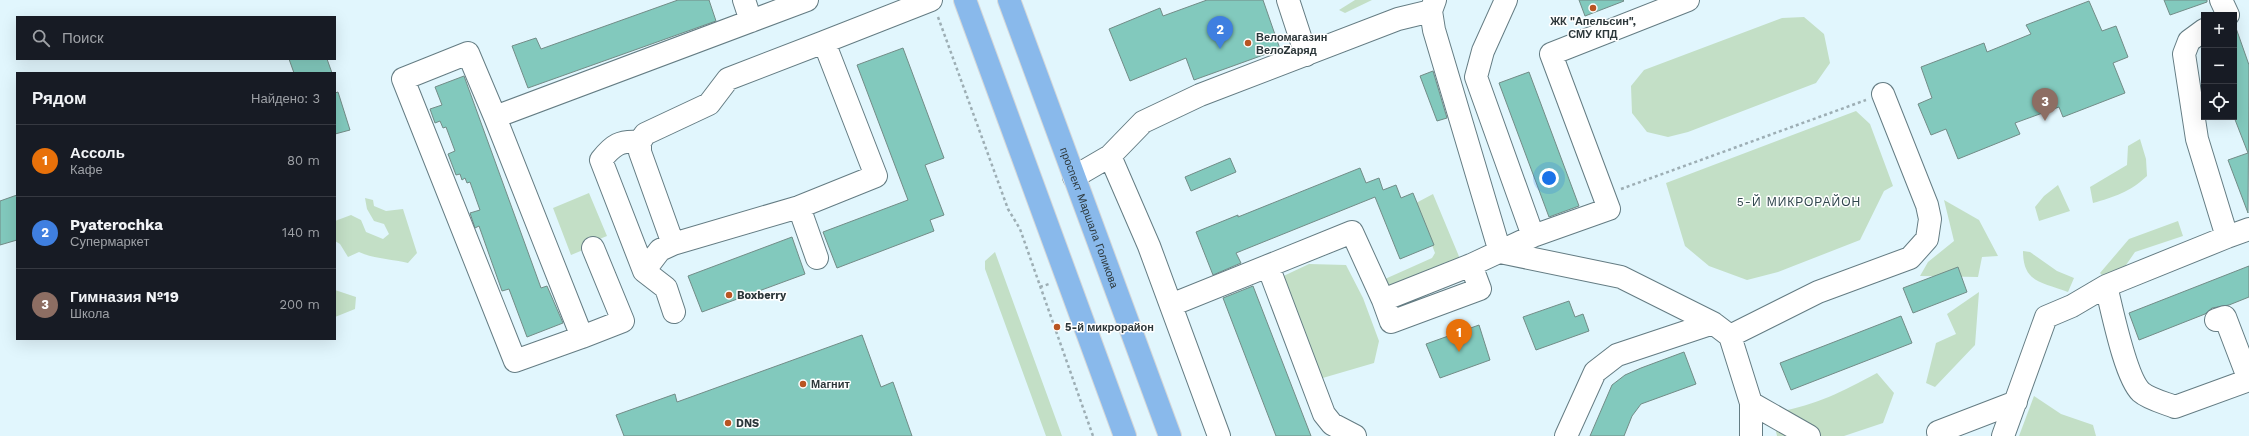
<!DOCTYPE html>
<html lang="ru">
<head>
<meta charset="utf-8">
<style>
  :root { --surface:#171b24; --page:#20242c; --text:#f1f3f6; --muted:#9ea1a6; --line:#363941; --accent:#1a73e8 }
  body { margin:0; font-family:"Work Sans",sans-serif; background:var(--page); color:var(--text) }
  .controls { position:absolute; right:12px; top:12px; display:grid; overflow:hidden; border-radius:0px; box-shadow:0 4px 16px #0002 }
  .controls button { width:36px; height:36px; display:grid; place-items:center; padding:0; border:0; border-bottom:1px solid var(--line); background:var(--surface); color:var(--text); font:20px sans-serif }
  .you { position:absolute; left:1549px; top:178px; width:14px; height:14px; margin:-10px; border:3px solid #fff; border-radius:50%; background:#1a73e8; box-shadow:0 0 0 6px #1a73e833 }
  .badge { display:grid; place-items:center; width:26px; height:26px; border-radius:50%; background:var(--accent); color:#fff; font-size:13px; font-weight:700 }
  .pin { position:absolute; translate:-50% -33px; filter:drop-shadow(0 1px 2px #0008) }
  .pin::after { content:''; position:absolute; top:21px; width:14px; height:12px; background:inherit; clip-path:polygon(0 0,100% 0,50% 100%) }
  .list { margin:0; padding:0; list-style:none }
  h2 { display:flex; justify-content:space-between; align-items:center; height:52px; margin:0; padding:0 16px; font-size:17px }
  h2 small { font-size:13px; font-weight:400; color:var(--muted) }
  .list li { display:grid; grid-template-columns:26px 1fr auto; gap:12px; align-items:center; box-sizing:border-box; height:72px; padding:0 16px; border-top:1px solid var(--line) }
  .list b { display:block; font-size:15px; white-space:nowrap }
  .list p { margin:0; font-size:13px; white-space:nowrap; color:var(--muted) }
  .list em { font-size:13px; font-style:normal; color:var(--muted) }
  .icon { flex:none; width:22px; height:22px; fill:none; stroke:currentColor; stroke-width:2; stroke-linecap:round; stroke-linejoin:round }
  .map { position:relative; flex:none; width:2249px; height:436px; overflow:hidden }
  .search { position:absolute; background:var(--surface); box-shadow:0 4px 16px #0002; left:16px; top:16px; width:320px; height:44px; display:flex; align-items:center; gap:10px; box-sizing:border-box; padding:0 14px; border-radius:0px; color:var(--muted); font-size:15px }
  .panel { position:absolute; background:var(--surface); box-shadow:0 4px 16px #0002; left:16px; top:72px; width:320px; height:268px; border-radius:0px }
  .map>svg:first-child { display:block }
  .green { fill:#c3dfc6 }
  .building { fill:#82c9bd; stroke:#728c87 }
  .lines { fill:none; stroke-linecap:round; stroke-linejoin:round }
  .minor-casing { stroke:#647c83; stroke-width:24 }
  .major-casing { stroke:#d5d7d8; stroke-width:24 }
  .path { stroke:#9daeb4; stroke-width:2.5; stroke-dasharray:3 3; stroke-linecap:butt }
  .minor { stroke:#fff; stroke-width:22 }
  .major { stroke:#89b9eb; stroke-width:22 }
  .poi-dot { fill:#b95522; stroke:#fff; stroke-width:1.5 }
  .labels { text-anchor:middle; stroke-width:3; stroke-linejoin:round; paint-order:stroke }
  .poi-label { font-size:11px; font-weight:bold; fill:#2c373a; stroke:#fff; text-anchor:start }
  .street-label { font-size:11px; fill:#2c373a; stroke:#fff }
  .neighbourhood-label { font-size:12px; letter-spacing:1px; fill:#31474e; stroke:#fff }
</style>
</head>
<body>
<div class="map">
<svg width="2249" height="436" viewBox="0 0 2249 436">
  <rect width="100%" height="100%" fill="#e1f6fd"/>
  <path class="green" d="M1355 0H1372L1345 13 1339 10Z
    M1804 17 1824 34 1830 63 1816 83 1688 132 1668 137 1647 132 1632 113 1631 86 1644 70 1782 18Z
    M1856 111 1870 124 1893 186 1884 191 1860 240 1778 272 1747 280 1709 266 1685 246 1666 183Z
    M2140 139 2146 159 2147 176C2130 192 2114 197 2093 203L2090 187 2127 165 2128 146Z
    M2058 185 2070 211 2039 221 2035 207 2044 196Z
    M589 193 607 236 582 246 583 250 571 255 553 208Z
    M1433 194 1463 266 1392 295 1385 279 1432 258 1435 253 1416 203Z
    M365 198 373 200 374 206 386 211 403 209 417 253 408 263C392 259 374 259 359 252L348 257 340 244 335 241V221L351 215 361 220 366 232 383 239 389 234 384 224 374 221 367 209Z
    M1944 200 1979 220 1998 256 1982 257 1978 277 1920 276 1928 262 1954 241Z
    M2178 221 2183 236 2135 252 2126 265 2121 277 2108 282 2100 273 2129 239Z
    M2023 251 2030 252 2057 271 2074 278 2068 292C2042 282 2023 283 2023 251Z
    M995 252 1062 436H1046L985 269V261Z
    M1309 264 1346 265 1363 298 1379 341 1374 363 1309 382 1275 280Z
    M335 278V290L356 297 355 309 335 317Z
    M1979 292 1975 345 1935 387 1926 383 1936 343 1956 334 1947 314Z
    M1877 373 1894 393 1883 423 1844 436H1777L1772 413C1814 406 1840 393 1877 373Z
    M2034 396 2061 414 2093 425 2096 436H2019Z"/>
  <path class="building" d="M678 0H709L716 21 528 88 512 46 536 38 541 49Z
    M1207 0H1263L1280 49 1194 80 1186 58 1130 81 1109 29 1160 8 1163 16Z
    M1579 0H1623L1624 1 1585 16Z
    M2164 0H2207V2L2170 15Z
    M2089 1 2102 31 2116 26 2128 57 2113 63 2125 93 2063 117 2059 107 2015 123 2020 134 1958 159 1946 129 1931 135 1918 104 1932 98 1921 67 1984 43 1987 52 2031 34 2026 25Z
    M2236 28 2249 65 2248 213 2228 160 2248 153 2234 117V29Z
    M903 48 944 158 925 165 944 215 930 220 934 231 837 268 823 232 908 200 857 65Z
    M289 59H327L332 73H294Z
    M1433 71 1447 118 1437 121 1420 76Z
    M1529 72 1579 206 1549 217 1499 83Z
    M464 76 541 288 547 286 563 323 527 337 509 289 502 291 479 226 475 228 470 213 480 210 470 182 467 183 465 178 462 180 460 174 456 175 448 154 455 151 446 127 443 128 440 121 435 123 430 109 442 105 435 87Z
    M338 92 350 130 335 134V93Z
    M1230 158 1236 172 1191 191 1185 177Z
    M1360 168 1366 183 1379 178 1383 190 1396 185 1401 198 1413 193 1434 245 1400 259 1375 197 1236 253 1241 263 1213 275 1196 232 1238 215V217Z
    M17 195V240L0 245V201Z
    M792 237 805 274 702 312 688 276Z
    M2249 266V297L2229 305 2212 308 2205 314 2139 340 2129 313Z
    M1958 267 1967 292 1913 313 1903 288Z
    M1253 286 1311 436H1276L1223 298Z
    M1569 301 1575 317 1583 314 1589 331 1536 350 1523 317Z
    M1901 316 1912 343 1791 390 1780 363Z
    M1479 325 1490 360 1440 378 1426 344Z
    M862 335 881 387 893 382 912 436H624L616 415 675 394 677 402Z
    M1684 352 1696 384 1641 404 1632 416 1624 436H1590L1612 385 1625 375 1641 368Z"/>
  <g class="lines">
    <g class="minor-casing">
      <path id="minor" d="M744 0 751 21
        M1288 0 1306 55
        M1435 0 1431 11 1434 30 1500 252 1621 277 1713 323 1730 336 1751 403 1809 436
        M1506 0 1483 51 1476 77 1533 236
        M2221 0 2228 15
        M2204 30 2189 41 2184 54 2197 139 2227 237 2106 286C2112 309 2125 377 2141 392 2149 399 2165 403 2175 407L2249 380
        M824 42 728 79 709 104 645 134 640 142V152L673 244 799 207 876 176 824 42 931 0
        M495 117 468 53 403 79 515 361 582 337 495 117 807 0
        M640 142C620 140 613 145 601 160L644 271 666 288 674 312
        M1110 156 1149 246 1219 436
        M1074 177 1110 156 1143 122 1200 95 1398 19 1431 11
        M799 207 817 258
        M2227 237 2249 229
        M1471 265 1533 236 1609 209 1551 54 1688 0
        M1268 266 1324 414 1332 424 1355 436
        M644 271 660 250 673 244
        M1171 305 1352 232 1383 300 1471 265 1480 289 1391 322 1383 300
        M2216 320 2225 317 2249 380
        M1730 336 1818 292 1910 258 1927 239 1930 219 1927 205 1883 94
        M582 337 623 321 593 248
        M1938 432 2016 402
        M1566 436 1595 372 1617 355 1713 323
        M1751 436V403
        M2003 436 2046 317 2072 306 2106 286"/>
    </g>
    <g class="major-casing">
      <g id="major">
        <path d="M965 0 1125 436"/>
        <path id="s1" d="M1009 0 1170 436"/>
      </g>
    </g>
    <path class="path" d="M938 17 1008 209 1020 229 1093 436
      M1621 189 1866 100
      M1040 287 1049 284"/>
    <use href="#minor" class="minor"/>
    <use href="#major" class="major"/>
  </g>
  <g class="poi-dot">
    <circle cx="1593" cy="8" r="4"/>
    <circle cx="1248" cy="43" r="4"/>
    <circle cx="729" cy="295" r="4"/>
    <circle cx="1057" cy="327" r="4"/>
    <circle cx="803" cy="384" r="4"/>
    <circle cx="728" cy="423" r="4"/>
  </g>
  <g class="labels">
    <g class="poi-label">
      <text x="1593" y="25" text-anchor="middle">ЖК "Апельсин",<tspan x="1593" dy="13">СМУ КПД</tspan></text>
      <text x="1256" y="41">Веломагазин<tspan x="1256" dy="13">ВелоZаряд</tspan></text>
      <text x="737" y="299">Boxberry</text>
      <text x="1065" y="331">5-й микрорайон</text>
      <text x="811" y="388">Магнит</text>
      <text x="736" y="427">DNS</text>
    </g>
    <g class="street-label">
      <text dy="4" stroke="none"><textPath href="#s1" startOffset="232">проспект Маршала Голикова</textPath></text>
    </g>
    <g class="neighbourhood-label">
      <text x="1799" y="206">5-Й МИКРОРАЙОН</text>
    </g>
  </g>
</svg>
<div class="controls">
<button>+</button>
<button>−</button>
<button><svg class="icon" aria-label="locate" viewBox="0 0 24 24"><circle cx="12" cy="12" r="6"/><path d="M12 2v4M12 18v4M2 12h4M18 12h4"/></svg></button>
</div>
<div class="you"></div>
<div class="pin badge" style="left:1459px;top:352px;background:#e8710a">1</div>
<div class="pin badge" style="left:1220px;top:49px;background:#3f7fe0">2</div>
<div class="pin badge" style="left:2045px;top:121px;background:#8d6e63">3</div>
<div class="search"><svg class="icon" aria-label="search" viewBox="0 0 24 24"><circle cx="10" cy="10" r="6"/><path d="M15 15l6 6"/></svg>Поиск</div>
<section class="panel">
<h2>Рядом<small>Найдено: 3</small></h2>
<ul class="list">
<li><span class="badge" style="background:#e8710a">1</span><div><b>Ассоль</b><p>Кафе</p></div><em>80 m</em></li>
<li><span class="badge" style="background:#3f7fe0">2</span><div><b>Pyaterochka</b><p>Супермаркет</p></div><em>140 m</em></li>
<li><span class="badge" style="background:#8d6e63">3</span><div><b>Гимназия №19</b><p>Школа</p></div><em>200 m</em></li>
</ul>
</section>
</div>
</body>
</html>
